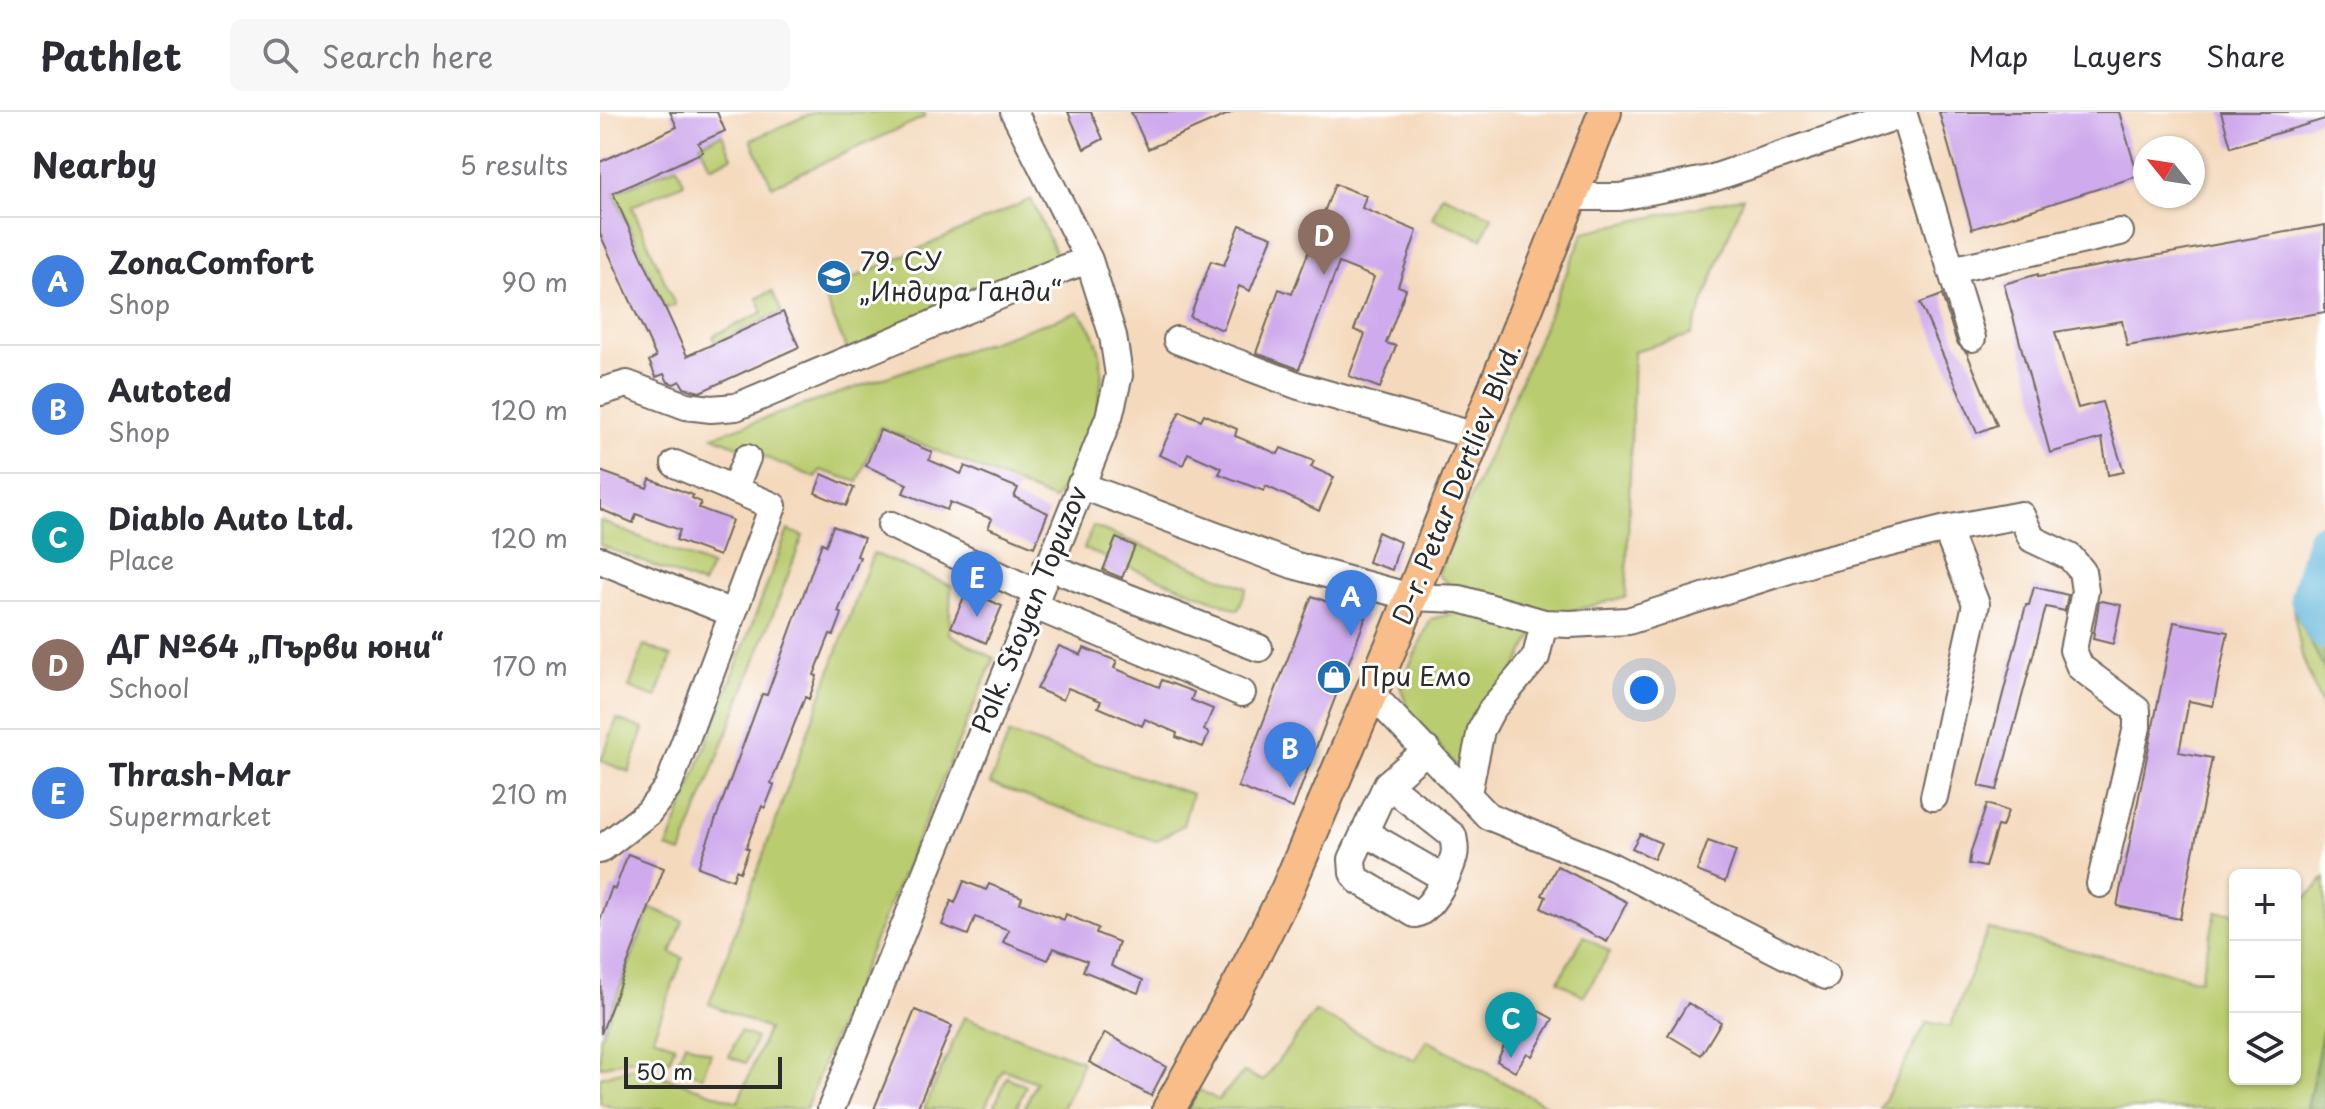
<!DOCTYPE html>
<html lang="en">
<head>
<meta charset="utf-8">
<style>
  :root { --surface:#fff; --page:#f7f7f7; --text:#2b2b33; --muted:#7c7c81; --line:#e1e1e2; --accent:#7c3aed }
  body { margin:0; font-family:"Playpen Sans",sans-serif; background:var(--page); color:var(--text) }
  .controls { position:absolute; right:24px; bottom:24px; display:grid; overflow:hidden; border-radius:12px; box-shadow:0 2px 6px #0004 }
  .controls button { width:72px; height:72px; display:grid; place-items:center; padding:0; border:0; border-bottom:2px solid var(--line); background:var(--surface); color:var(--text); font:40px sans-serif }
  .compass { position:absolute; left:1533px; top:24px; width:72px; height:72px; border-radius:50%; background:var(--surface); box-shadow:0 2px 6px #0004; rotate:300deg }
  .scale { position:absolute; left:24px; bottom:20px; width:158px; box-sizing:border-box; padding-left:8px; border:4px solid #2b2b2b; border-top:0; font-size:22px; line-height:28px; white-space:nowrap; color:#2b2b2b; -webkit-text-stroke:6px #fff; paint-order:stroke }
  .you { position:absolute; left:1044px; top:578px; width:28px; height:28px; margin:-20px; border:6px solid #fff; border-radius:50%; background:#1a73e8; box-shadow:0 0 0 12px #1a73e833 }
  .badge { display:grid; place-items:center; width:52px; height:52px; border-radius:50%; background:var(--accent); color:#fff; font-size:26px; font-weight:700 }
  .pin { position:absolute; translate:-50% -66px; filter:drop-shadow(0 2px 4px #0008) }
  .pin::after { content:''; position:absolute; top:42px; width:28px; height:24px; background:inherit; clip-path:polygon(0 0,100% 0,50% 100%) }
  .list { margin:0; padding:0; list-style:none }
  h2 { display:flex; justify-content:space-between; align-items:center; height:104px; margin:0; padding:0 32px; font-size:34px }
  h2 small { font-size:26px; font-weight:400; color:var(--muted) }
  .list li { display:grid; grid-template-columns:52px 1fr auto; gap:24px; align-items:center; box-sizing:border-box; height:128px; padding:0 32px; border-top:2px solid var(--line) }
  .list b { display:block; font-size:30px; white-space:nowrap }
  .list p { margin:0; font-size:26px; white-space:nowrap; color:var(--muted) }
  .list em { font-size:26px; font-style:normal; color:var(--muted) }
  .icon { flex:none; width:44px; height:44px; fill:none; stroke:currentColor; stroke-width:2; stroke-linecap:round; stroke-linejoin:round }
  .map { position:relative; flex:none; width:1725px; height:997px; overflow:hidden }
  header { display:flex; align-items:center; gap:48px; box-sizing:border-box; height:112px; padding:0 40px; background:var(--surface); border-bottom:2px solid var(--line) }
  header strong { font-size:38px }
  nav { display:flex; gap:44px; margin-inline-start:auto; font-size:28px }
  .search { width:560px; height:72px; background:var(--page); display:flex; align-items:center; gap:20px; box-sizing:border-box; padding:0 28px; border-radius:12px; color:var(--muted); font-size:30px }
  main { display:flex }
  aside { flex:1; background:var(--surface) }
  .map>svg:first-child { display:block }
  .green { fill:#bacc6f; stroke:#727c4d; stroke-width:2 }
  .forest { fill:#93b062; stroke:#5f6e46; stroke-width:2 }
  .lines { fill:none; stroke-linecap:round; stroke-linejoin:round }
  .river { stroke:#5bb2d8; stroke-width:38 }
  .building { fill:#cfaaec }
  .minor-casing { stroke:#71685e; stroke-width:30 }
  .major-casing { stroke:#71685e; stroke-width:36 }
  .minor { stroke:#fff; stroke-width:26 }
  .major { stroke:#f8bd89; stroke-width:32 }
  .labels { text-anchor:middle; stroke-width:6; stroke-linejoin:round; paint-order:stroke }
  .poi-label { font-size:26px; fill:#2b2b2b; stroke:#fff; text-anchor:start }
  .street-label { font-size:26px; fill:#2b2b2b; stroke:#fff }
</style>
</head>
<body>
<header>
<strong>Pathlet</strong>
<div class="search"><svg class="icon" aria-label="search" viewBox="0 0 24 24"><circle cx="10" cy="10" r="6"/><path d="M15 15l6 6"/></svg>Search here</div>
<nav><a>Map</a><a>Layers</a><a>Share</a></nav>
</header>
<main>
<aside>
<h2>Nearby<small>5 results</small></h2>
<ul class="list">
<li><span class="badge" style="background:#3f7fe0">A</span><div><b>ZonaComfort</b><p>Shop</p></div><em>90 m</em></li>
<li><span class="badge" style="background:#3f7fe0">B</span><div><b>Autoted</b><p>Shop</p></div><em>120 m</em></li>
<li><span class="badge" style="background:#0f9aa8">C</span><div><b>Diablo Auto Ltd.</b><p>Place</p></div><em>120 m</em></li>
<li><span class="badge" style="background:#8d6e63">D</span><div><b>ДГ №64 „Първи юни“</b><p>School</p></div><em>170 m</em></li>
<li><span class="badge" style="background:#3f7fe0">E</span><div><b>Thrash-Mar</b><p>Supermarket</p></div><em>210 m</em></li>
</ul>
</aside>
<div class="map">
<svg width="1725" height="997" viewBox="0 0 1725 997">
  <rect width="100%" height="100%" fill="#fff"/>
  <filter id="ink" filterUnits="userSpaceOnUse"><feTurbulence type="fractalNoise" baseFrequency=".0125" numOctaves="2"/><feDisplacementMap in="SourceGraphic" scale="16" xChannelSelector="R" yChannelSelector="G"/><feConvolveMatrix kernelMatrix="1 2 1 2 8 2 1 2 1" color-interpolation-filters="sRGB"/></filter>
  <filter id="wash" filterUnits="userSpaceOnUse"><feTurbulence type="fractalNoise" baseFrequency=".006" numOctaves="4" result="noise"/><feDisplacementMap in="SourceGraphic" scale="32" xChannelSelector="R" yChannelSelector="G"/><feGaussianBlur stdDeviation="1.8" result="paint"/><feColorMatrix in="noise" values="0 0 0 0 0 0 0 0 0 0 0 0 0 0 0 0 0 1.4 0 .05"/><feComposite in="paint" operator="in"/></filter>
  <g filter="url(#wash)">
    <rect width="100%" height="100%" fill="#f4d9bc"/>
    <path class="green" d="M214 0H323L325 5 172 74 151 28Z
      M122 22 132 45 110 55 100 32Z
      M77 54 84 71 32 94 75 193 65 197 14 81Z
      M842 83 892 104 882 127 832 106Z
      M1143 85 1091 223 1034 239 1026 485 948 505 860 481 838 463 984 120Z
      M431 87 460 151 250 245 222 180Z
      M172 179 182 200 116 231 113 224 163 200 157 186Z
      M478 200C528 249 488 340 454 388L280 315 258 370 220 358 216 366 113 324Z
      M1725 407V602L1702 544 1693 496Z
      M0 409 111 454 103 473 0 433Z
      M493 414 647 476 638 498 484 437Z
      M188 418 203 424 81 741 67 736Z
      M273 441 351 474 349 522 394 546 227 941 206 997H16L0 991V965L35 955 138 990 168 917 109 892Z
      M862 499 936 517 862 661 808 597 800 574 831 507Z
      M44 533 72 544 56 586 29 576Z
      M17 607 44 617 29 660 1 649Z
      M409 622 592 682 583 713 556 729 390 672Z
      M1725 766V997H1280L1327 910 1350 915 1388 817 1600 868 1616 800H1635V967H1695V797Z
      M51 796 83 809 71 841 83 846 53 925 75 933 69 949 46 944 0 955V926Z
      M984 824 1010 840 984 884 958 869Z
      M715 900 815 948 827 928 953 997H588L600 978 618 988 644 960 663 969Z
      M364 905 482 949 477 966 462 997H424L436 970 403 957 384 997H324Z
      M140 919 156 926 146 951 129 945Z
      M85 931 111 941 102 965 76 955Z
      M407 965 426 974 416 997H405L395 993Z"/>
    <path class="forest" d="M1725 407V559L1693 496Z
      M1725 907V997H1707Z"/>
    <g class="lines">
      <path class="river" d="M1725 429 1709 486 1725 518"/>
    </g>
    <g id="blocks">
      <path class="building" d="M70 0H117L125 19 98 31 103 40 13 81 87 244 183 200 199 235 100 280 84 276 80 269 74 272 68 270 64 262 56 265 49 249 56 245 0 122V50L77 15Z
        M468 0H491L503 27 484 37Z
        M531 0H633L548 37Z
        M1339 0H1519L1538 64 1372 117Z
        M1621 0H1725V7L1631 35Z
        M735 72 766 84 762 96 817 119 798 174 806 177 786 231 796 234 780 276 749 264 765 222 754 218 774 165 739 151 699 257 656 241 679 177 692 182Z
        M640 113 672 125 650 179 639 174 623 218 590 205 611 149 624 153Z
        M1725 113V200L1527 234 1522 209 1455 220 1478 296 1502 290 1524 360 1508 363 1502 326 1450 341 1404 172 1438 162V165Z
        M1342 183 1357 231 1367 241 1397 313 1377 321 1320 191Z
        M580 299 601 308 604 302 637 317 635 324 678 342 681 336 714 349 711 355 734 365 719 399 666 374 664 379 619 362 622 356 588 341 583 353 559 343Z
        M280 318 332 340 329 348 361 362 365 354 418 376 414 385 448 401 434 435 388 416 392 407 350 390 347 398 303 381 307 372 266 354Z
        M0 359 47 376 50 367 93 383 92 386 101 390 99 396 132 408 119 444 76 428 80 418 36 402 33 411 0 397Z
        M222 362 254 376 246 394 215 381Z
        M233 414 264 426 257 444 260 445 238 500 242 502 234 523 230 522 214 563 217 564 209 587 205 585 171 671 174 673 165 696 162 694 146 736 149 737 140 760 136 758 133 768 98 755 162 582 167 583 222 431 226 433Z
        M778 420 800 430 792 458 768 450Z
        M516 426 535 434 522 466 503 458Z
        M1434 475 1468 483 1465 499 1446 495 1397 678 1379 674 1426 493H1429Z
        M367 478 402 494 386 531 351 515Z
        M712 484 766 505 693 696 638 675Z
        M1502 489 1521 493 1513 532 1493 527 1499 490Z
        M1574 510 1628 520 1613 594 1589 589 1579 640 1612 646 1580 807 1517 794Z
        M459 534 481 543 484 536 517 549 514 556 559 575 562 568 594 580 591 588 613 597 604 618 609 621 603 635 576 625 577 621 545 607 542 614 498 595 501 589 468 576 463 588 437 577Z
        M1387 692 1408 699 1402 715 1397 714 1385 755 1369 752 1371 739Z
        M1040 722 1061 731 1054 747 1032 736Z
        M1108 729 1136 739 1125 770 1097 759Z
        M28 742 64 756 1 922 0 809 12 775 15 777Z
        M957 754 1027 790 1007 830 941 796 946 785 942 783Z
        M364 769 386 778 389 772 422 785 420 791 464 808 466 802 498 816 496 821 519 830 511 854 543 868 538 881 483 859 487 849 454 836 448 848 403 830 409 818 375 805 368 823 342 813 351 789 355 791Z
        M917 887 953 907 932 944 927 941 915 960 897 949 912 917 904 912Z
        M1088 891 1121 910 1101 943 1068 923Z
        M315 898 352 914 317 997H274Z
        M505 921 566 955 551 984 489 950Z"/>
    </g>
  </g>
  <g filter="url(#ink)">
    <use href="#blocks" fill-opacity="0" stroke="#71685e" stroke-width="2"/>
    <g class="lines">
      <g class="minor-casing">
        <path id="minor" d="M1303 0 1372 226
          M973 85H1020L1110 67 1303 2
          M1351 158 1520 120
          M577 228 699 274 876 324
          M0 280 27 272 86 294 111 297 136 295 465 156 489 148
          M480 373 693 453 811 485 860 487 944 511 970 512 1028 509 1214 450 1346 417 1421 403 1432 427 1470 445 1482 459 1485 479 1473 538 1480 555 1537 598V615L1500 772
          M134 377 147 346
          M291 413 437 481
          M0 448 132 501
          M447 454 659 536
          M432 493 642 581
          M771 581 888 704 1013 755 1226 864
          M787 672 853 724C854 730 856 737 854 744 850 760 831 800 815 802L758 768 753 761 752 747 787 672 827 638
          M868 681 881 618 892 597 936 545 944 511
          M1334 685 1376 492 1346 417
          M764 720 844 766
          M0 738 48 701 68 675 173 394 75 352
          M231 997 509 305 519 263 513 224 489 148 414 0"/>
      </g>
      <g class="major-casing">
        <path id="major" d="M569 997 641 869 687 778 798 518 1005 0"/>
      </g>
      <use href="#minor" class="minor"/>
      <use href="#major" class="major"/>
    </g>
  </g>
  <defs>
    <g id="school-disc" transform="scale(1.8)"><circle r="9.5" fill="#1f6fb2" stroke="#fff"/><path d="M0-5L7-2L0 1L-7-2ZM-4 1L0 2.5L4 1V4Q0 6-4 4Z" fill="#fff"/></g>
    <g id="shop-disc" transform="scale(1.8)"><circle r="9.5" fill="#1f6fb2" stroke="#fff"/><path d="M-5-2.5h2.3a2.7 3.5 0 0 1 5.4 0H5L5.5 6h-11ZM-1.5-2.5h3a1.5 2.3 0 0 0-3 0Z" fill="#fff"/></g>
  </defs>
  <g fill-rule="evenodd">
    <use href="#school-disc" x="234" y="165"/>
    <use href="#shop-disc" x="734" y="565"/>
  </g>
  <g class="labels">
    <g class="poi-label">
      <text x="260" y="159">79. СУ<tspan x="260" dy="30">„Индира Ганди“</tspan></text>
      <text x="760" y="574">При Емо</text>
    </g>
    <g class="street-label">
      <text transform="translate(857 372) rotate(-68)" y="9">D-r. Petar Dertliev Blvd.</text>
      <text transform="translate(430 498) rotate(-68)" y="9">Polk. Stoyan Topuzov</text>
    </g>
  </g>
</svg>
<div class="controls">
<button>+</button>
<button>−</button>
<button><svg class="icon" aria-label="layers" viewBox="0 0 24 24"><path d="M12 4l9 5-9 5-9-5zM3 14l9 5 9-5"/></svg></button>
</div>
<svg class="compass" viewBox="-18 -18 36 36"><path d="M0-13l5 13h-10z" fill="#e53935"/><path d="M0 13l5-13h-10z" fill="#7c7c81"/></svg>
<div class="scale">50 m</div>
<div class="you"></div>
<div class="pin badge" style="left:751px;top:524px;background:#3f7fe0">A</div>
<div class="pin badge" style="left:690px;top:676px;background:#3f7fe0">B</div>
<div class="pin badge" style="left:911px;top:946px;background:#0f9aa8">C</div>
<div class="pin badge" style="left:724px;top:163px;background:#8d6e63">D</div>
<div class="pin badge" style="left:377px;top:505px;background:#3f7fe0">E</div>
</div>
</main>
</body>
</html>
